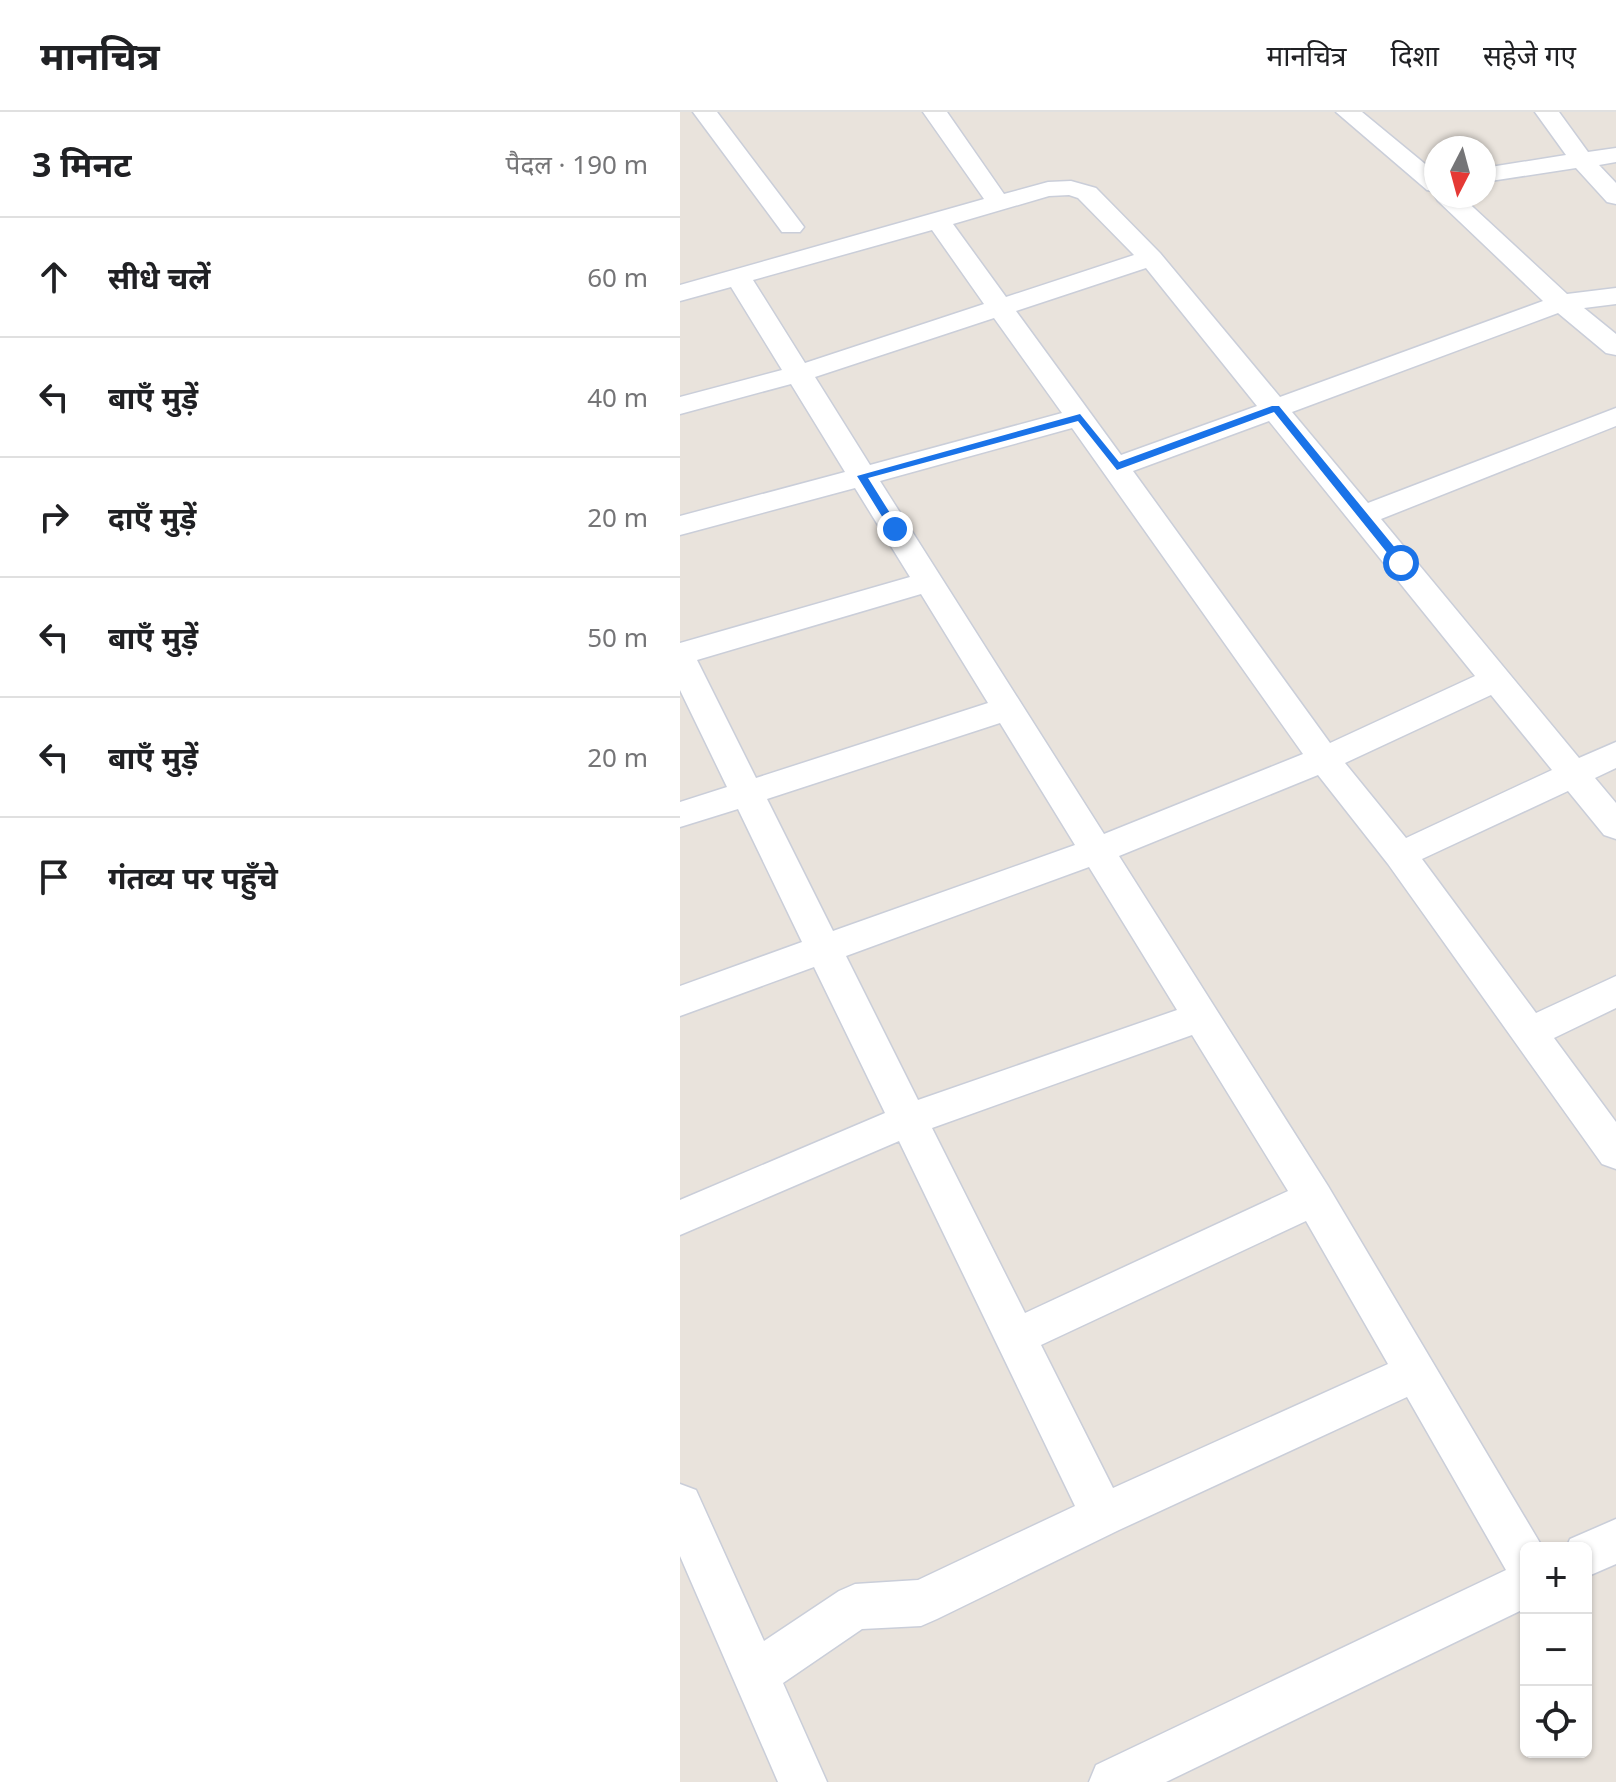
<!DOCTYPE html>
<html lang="hi">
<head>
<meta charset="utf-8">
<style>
  :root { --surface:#fff; --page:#f6f6f6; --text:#202124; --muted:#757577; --line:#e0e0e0 }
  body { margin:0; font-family:"Noto Sans","Noto Sans Devanagari",sans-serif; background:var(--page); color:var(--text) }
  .controls { position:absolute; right:24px; bottom:24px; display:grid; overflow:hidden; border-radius:12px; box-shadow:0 2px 6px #0004 }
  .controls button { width:72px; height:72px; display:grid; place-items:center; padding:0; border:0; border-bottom:2px solid var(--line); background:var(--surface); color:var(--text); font:40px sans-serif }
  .compass { position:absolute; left:744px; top:24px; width:72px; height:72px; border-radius:50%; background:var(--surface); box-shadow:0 2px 6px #0004; rotate:186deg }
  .stop { position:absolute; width:24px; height:24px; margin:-18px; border:6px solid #1a73e8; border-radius:50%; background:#fff }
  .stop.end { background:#1a73e8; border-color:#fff; box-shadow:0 2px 8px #0008 }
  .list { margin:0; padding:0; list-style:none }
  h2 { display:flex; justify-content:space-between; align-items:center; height:104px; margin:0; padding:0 32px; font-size:34px }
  h2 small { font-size:26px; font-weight:400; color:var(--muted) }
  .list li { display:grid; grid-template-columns:52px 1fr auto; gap:24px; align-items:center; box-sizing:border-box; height:120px; padding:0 32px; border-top:2px solid var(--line) }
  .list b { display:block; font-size:30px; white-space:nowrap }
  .list em { font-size:26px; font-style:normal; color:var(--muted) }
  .icon { flex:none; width:44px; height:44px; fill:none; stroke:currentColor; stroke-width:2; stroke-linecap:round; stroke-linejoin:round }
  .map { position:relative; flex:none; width:936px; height:1670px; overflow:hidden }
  header { display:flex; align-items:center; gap:48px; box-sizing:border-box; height:112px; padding:0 40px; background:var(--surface); border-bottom:2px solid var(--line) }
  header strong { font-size:38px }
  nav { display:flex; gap:44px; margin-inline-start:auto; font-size:28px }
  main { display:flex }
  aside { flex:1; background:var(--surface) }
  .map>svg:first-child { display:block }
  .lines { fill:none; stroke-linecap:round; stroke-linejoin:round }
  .minor-casing { stroke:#caced9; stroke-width:3 }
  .minor { fill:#fff; fill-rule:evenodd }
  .route { fill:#1a73e8 }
</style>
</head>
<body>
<header>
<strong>मानचित्र</strong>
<nav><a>मानचित्र</a><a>दिशा</a><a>सहेजे गए</a></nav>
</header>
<main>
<aside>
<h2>3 मिनट<small>पैदल · 190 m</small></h2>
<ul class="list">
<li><svg class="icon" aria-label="ahead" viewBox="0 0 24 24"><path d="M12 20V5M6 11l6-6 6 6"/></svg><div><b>सीधे चलें</b></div><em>60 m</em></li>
<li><svg class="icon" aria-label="left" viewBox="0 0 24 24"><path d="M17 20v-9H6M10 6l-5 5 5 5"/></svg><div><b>बाएँ मुड़ें</b></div><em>40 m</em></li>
<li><svg class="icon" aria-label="right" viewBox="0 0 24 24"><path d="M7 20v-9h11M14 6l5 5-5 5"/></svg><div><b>दाएँ मुड़ें</b></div><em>20 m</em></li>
<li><svg class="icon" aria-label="left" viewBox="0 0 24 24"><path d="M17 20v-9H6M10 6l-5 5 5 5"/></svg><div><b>बाएँ मुड़ें</b></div><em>50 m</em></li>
<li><svg class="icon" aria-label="left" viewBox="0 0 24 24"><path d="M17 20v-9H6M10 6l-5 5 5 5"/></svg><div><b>बाएँ मुड़ें</b></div><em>20 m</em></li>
<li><svg class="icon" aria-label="arrive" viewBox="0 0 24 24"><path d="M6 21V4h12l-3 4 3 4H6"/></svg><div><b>गंतव्य पर पहुँचे</b></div></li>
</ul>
</aside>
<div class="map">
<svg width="936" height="1670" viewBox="0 0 936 1670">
  <rect width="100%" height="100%" fill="#e9e3dc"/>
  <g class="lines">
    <g class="minor-casing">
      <path id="minor" d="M13 0H37L124 115 120 120H102Z
        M243 0H267L324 82 368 70 391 69 416 76 480 141 600 285 863 189 758 89 755 84 756 82 781 84 887 182 936 176V192L904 196 936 222V243L926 241 878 201 612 300 688 391 936 296V314L701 407 899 646 936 630V656L915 666 936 691V727L924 723 888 679 742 747 856 901 936 864V896L874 926 936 1010V1057L922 1052 708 752 638 663 439 744 648 1074 863 1436H846V1496L486 1670H409L416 1653 826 1458 727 1285 439 1418 257 1507 241 1514 182 1517 103 1571 147 1670H98L0 1444V1372L16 1378 84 1529 159 1479 175 1472 238 1468 395 1394 219 1029 0 1123V1088L205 1001 134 855 0 904V874L122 830 58 697 0 715V690L47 675 0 578V531L230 465 175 376 0 423V404L165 360 111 272 0 302V285L102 258 51 175 0 189V173L304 87ZM389 83 398 86 454 143 326 185 273 112 369 84ZM252 118 304 192 125 251 73 168ZM466 156 577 294 441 343 336 199ZM314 206 382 301 190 353 135 265ZM589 309 795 564 650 631 453 359ZM392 316 623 642 424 722 200 369ZM241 482 308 591 76 666 17 548ZM811 583 872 658 726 726 665 651ZM320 611 395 733 153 819 87 687ZM409 755 497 898 238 988 166 844ZM512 923 608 1079 345 1201 252 1016ZM626 1109 708 1252 433 1376 361 1233Z
        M656 0H682L756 61V80L747 78Z
        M855 0H879L908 40 936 36V50L919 53 936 71V92L927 90 896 56 804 70V56L886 43Z
        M936 1407V1452L906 1465V1436H886L890 1427Z"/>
    </g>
    <use href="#minor" class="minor"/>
  </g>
  <path class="route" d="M592 294H599L725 448V453H717L594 300 437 358 398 309 188 366 220 417 215 420 211 419 177 364 400 302 439 350Z"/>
</svg>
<div class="controls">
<button>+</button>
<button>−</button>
<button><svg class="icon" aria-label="locate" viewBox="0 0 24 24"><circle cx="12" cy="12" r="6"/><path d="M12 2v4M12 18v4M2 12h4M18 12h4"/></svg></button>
</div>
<svg class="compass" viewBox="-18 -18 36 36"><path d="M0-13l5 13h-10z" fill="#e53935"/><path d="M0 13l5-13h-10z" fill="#757577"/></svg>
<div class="stop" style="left:721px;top:451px"></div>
<div class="stop end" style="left:215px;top:417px"></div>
</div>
</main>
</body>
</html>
